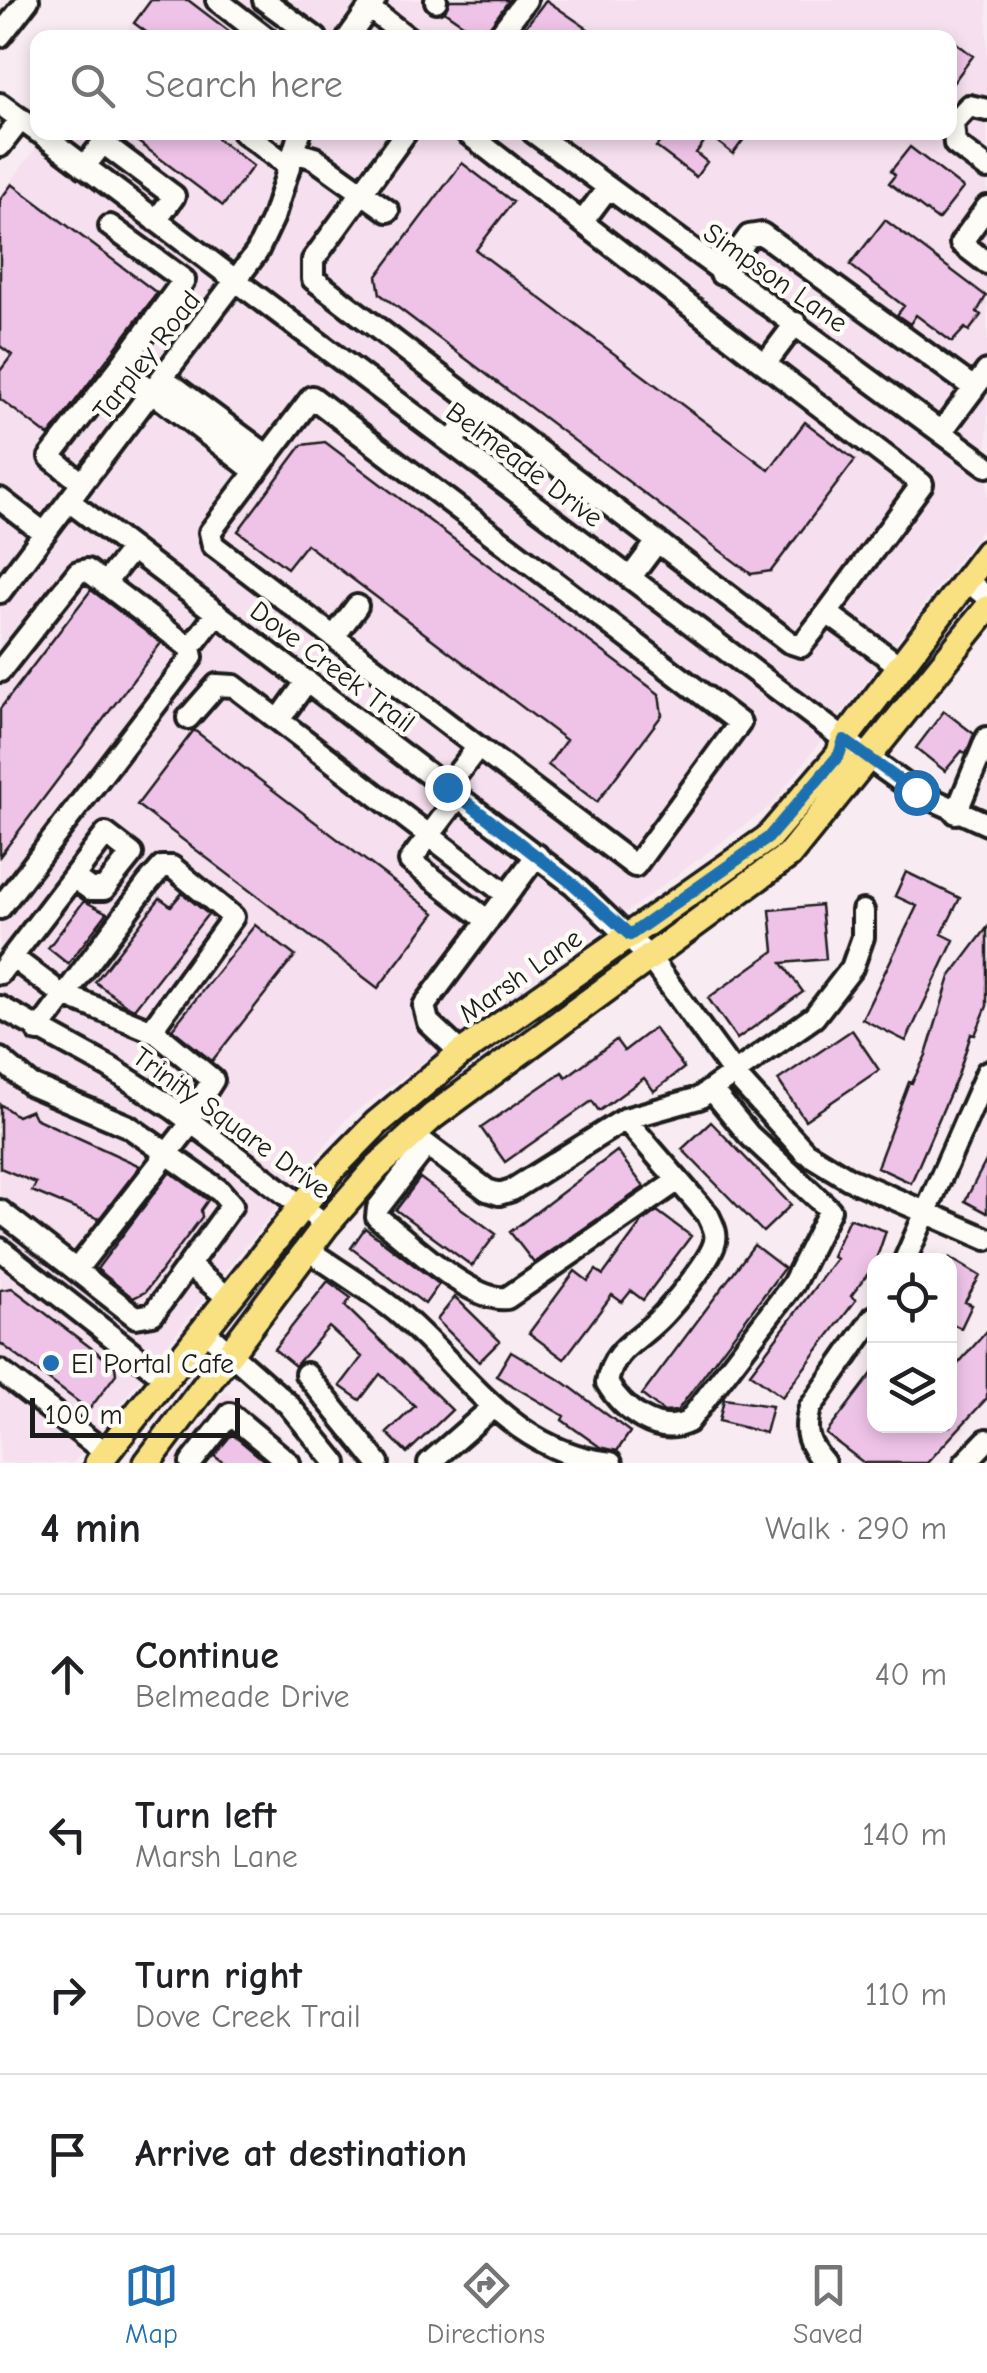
<!DOCTYPE html>
<html lang="en">
<head>
<meta charset="utf-8">
<style>
  :root { --surface:#fff; --page:#f6f6f6; --text:#202124; --muted:#757577; --line:#e0e0e0; --accent:#1f6fb2 }
  body { margin:0; font-family:"Comic Neue",sans-serif; background:var(--page); color:var(--text) }
  .controls { position:absolute; right:30px; bottom:30px; display:grid; overflow:hidden; border-radius:20px; box-shadow:0 5px 15px #0003 }
  .controls button { width:90px; height:90px; display:grid; place-items:center; padding:0; border:0; border-bottom:2px solid var(--line); background:var(--surface); color:var(--text); font:50px sans-serif }
  .scale { position:absolute; left:30px; bottom:25px; width:210px; box-sizing:border-box; padding-left:10px; border:5px solid #1c1c1c; border-top:0; font-size:28px; line-height:35px; white-space:nowrap; color:#1c1c1c; -webkit-text-stroke:8px #fdfcf7; paint-order:stroke }
  .stop { position:absolute; width:30px; height:30px; margin:-22px; border:8px solid #1f6fb2; border-radius:50%; background:#fff }
  .stop.end { background:#1f6fb2; border-color:#fff; box-shadow:0 2px 10px #0008 }
  .list { margin:0; padding:0; list-style:none }
  h2 { display:flex; justify-content:space-between; align-items:center; height:130px; margin:0; padding:0 40px; font-size:42px }
  h2 small { font-size:32px; font-weight:400; color:var(--muted) }
  .list li { display:grid; grid-template-columns:65px 1fr auto; gap:30px; align-items:center; box-sizing:border-box; height:160px; padding:0 40px; border-top:2px solid var(--line) }
  .list b { display:block; font-size:38px; white-space:nowrap }
  .list p { margin:0; font-size:32px; white-space:nowrap; color:var(--muted) }
  .list em { font-size:32px; font-style:normal; color:var(--muted) }
  .icon { flex:none; width:55px; height:55px; fill:none; stroke:currentColor; stroke-width:2; stroke-linecap:round; stroke-linejoin:round }
  .map { position:relative; flex:none; width:987px; height:1463px; overflow:hidden }
  .search { position:absolute; background:var(--surface); box-shadow:0 5px 15px #0003; left:30px; right:30px; top:30px; height:110px; display:flex; align-items:center; gap:25px; box-sizing:border-box; padding:0 35px; border-radius:20px; color:var(--muted); font-size:38px }
  .sheet { height:770px; background:var(--surface) }
  nav { display:flex; justify-content:space-around; align-items:center; box-sizing:border-box; height:140px; border-top:2px solid var(--line); background:var(--surface); font-size:28px; color:var(--muted) }
  nav a { display:grid; justify-items:center; gap:5px }
  nav .on { color:var(--accent) }
  .map>svg:first-child { display:block }
  .built { fill:#f6dfef }
  .building { fill:#efc3e8; stroke:#1c1c1c; stroke-width:2.5 }
  .lines { fill:none; stroke-linecap:round; stroke-linejoin:round }
  .minor-casing { stroke:#1c1c1c; stroke-width:28 }
  .major-casing { stroke:#1c1c1c; stroke-width:32 }
  .minor { stroke:#fdfcf7; stroke-width:20 }
  .major { stroke:#f9e181; stroke-width:25 }
  .route { stroke:#1f6fb2; stroke-width:12 }
  .poi-dot { fill:#1f6fb2; stroke:#fdfcf7; stroke-width:4 }
  .labels { text-anchor:middle; stroke-width:9; stroke-linejoin:round; paint-order:stroke }
  .street-label { font-size:28px; fill:#1c1c1c; stroke:#fdfcf7 }
  .poi-label { font-size:28px; fill:#1c1c1c; stroke:#fdfcf7; text-anchor:start }
</style>
</head>
<body>
<div class="map">
<svg width="987" height="1463" viewBox="0 0 987 1463">
  <rect width="100%" height="100%" fill="#f9ebf2"/>
  <filter id="ink" filterUnits="userSpaceOnUse"><feTurbulence type="fractalNoise" baseFrequency=".01" numOctaves="2"/><feDisplacementMap in="SourceGraphic" scale="20" xChannelSelector="R" yChannelSelector="G"/><feConvolveMatrix kernelMatrix="1 2 1 2 8 2 1 2 1" color-interpolation-filters="sRGB"/></filter>
  <g filter="url(#ink)">
    <path class="built" d="M150 0H987V522L772 805 347 1118 73 1463H0V195L48 133 950 132V38L121 37Z
      M226 1391 278 1432 305 1463H170Z"/>
    <path class="building" d="M151 0H188L238 38H154L134 23Z
      M450 0H509L483 38 444 11Z
      M546 0 588 29 581 38H517Z
      M950 38 973 56 950 87Z
      M125 132H209L253 166 223 206Z
      M668 132H749L733 154 709 135 696 153 707 162 696 177 656 147Z
      M910 147 963 188 938 220 889 183 895 175 891 171Z
      M462 163 513 202 476 250 769 470 805 422 855 460 771 571 751 574 380 294 377 276Z
      M12 184 157 293 49 436 0 399V371L12 355 0 346V200Z
      M885 220 986 296 977 312 981 315 969 331 965 328 952 342 916 315 910 324 897 315 904 306 850 265Z
      M325 442 659 694 662 715 597 802 548 765 566 740 306 544 287 568 238 531 302 445Z
      M91 590 161 643 0 856V709Z
      M944 711 974 734 966 754 962 751 945 771 916 748Z
      M194 730 435 913 378 988 137 805Z
      M906 872 960 898 942 934 954 940 906 1041 862 1019 917 906 895 896Z
      M182 893 208 914 134 1009 126 1005 95 982 160 898 171 906Z
      M84 901 107 913 68 964 48 948Z
      M821 905 826 959 782 963 803 992 737 1039 708 998 774 951 770 910Z
      M255 925 295 956 212 1061 172 1029Z
      M987 928V1006L975 1035 971 1034 958 1075 911 1183 877 1167 909 1082 912 1083 926 1055 950 977Z
      M654 1028 684 1068 654 1091 644 1078 599 1111 592 1101 505 1162 481 1128 562 1072 566 1077 616 1040 624 1051Z
      M852 1030 879 1070 805 1120 778 1080Z
      M0 1104 17 1116 31 1110 35 1118 140 1166 99 1219 32 1191 36 1183 0 1168Z
      M711 1122 791 1205 763 1232 682 1149Z
      M617 1151 644 1187 534 1263 510 1232Z
      M987 1159V1213L965 1201Z
      M170 1172 208 1200 201 1210 202 1217 145 1292 133 1298 97 1269Z
      M420 1178 496 1234 472 1266 396 1210Z
      M657 1211 691 1236 643 1300 631 1291 622 1302 612 1295 564 1359 529 1333 575 1271 588 1281 596 1270 603 1275 642 1222Z
      M849 1218 886 1231 874 1266 851 1296 856 1300 782 1397 750 1373 836 1259 832 1256Z
      M365 1228 439 1284 425 1304 351 1248Z
      M754 1245 784 1268 677 1411 664 1412 642 1395Z
      M950 1258 980 1276 965 1302 972 1305 961 1328 950 1323Z
      M328 1281 351 1298 345 1306 452 1410 407 1453 387 1433 415 1406 380 1374 360 1400 340 1386 362 1357 329 1327 295 1366 274 1349Z
      M12 1288 115 1366 116 1374 89 1410 0 1343V1290Z
      M455 1297 500 1341 479 1362 437 1320Z
      M987 1331V1398L927 1463H864L826 1434 874 1371V1426H950V1380L957 1365Z
      M511 1351 565 1383 630 1432 617 1451 600 1447 562 1420 564 1416 496 1376Z
      M724 1399 772 1406 765 1433 719 1421Z
      M232 1434 267 1463H224L214 1456Z"/>
    <g class="lines">
      <g class="minor-casing">
        <path id="minor" d="M217 0 266 38
          M264 0 316 38
          M436 1V0
          M369 8 408 38
          M0 36 28 0
          M348 38 375 0
          M497 38 526 0
          M0 104 38 132
          M987 110 969 106 953 123 955 144 987 168
          M39 132 881 767 916 792 987 824
          M243 132 290 167
          M406 132 313 260V279L789 642 801 646 827 613 900 666
          M466 132 765 364 796 323
          M533 132 987 466
          M0 146 21 119
          M294 152 314 158 388 211
          M84 167 103 143 174 196 156 221
          M987 207 961 243 987 263
          M583 221 607 189
          M110 226 184 280 120 367
          M721 274 749 236 762 234 974 388
          M765 364 922 484 827 613
          M163 378 268 456
          M942 431 987 371
          M451 443 478 406
          M82 483 50 457 120 367 256 472
          M0 499 44 533
          M69 501 573 884 650 958 735 1075 805 1152 849 1179 987 1239
          M630 578 657 542
          M966 580 987 597
          M105 583 132 549
          M0 592 257 252 273 218 300 132
          M334 637 357 606
          M190 648 217 613
          M0 671 78 572 87 570 190 648 192 657 0 908
          M188 718 217 685 234 686 507 895
          M279 720 307 681
          M447 787 478 747 213 545 210 532 312 397 740 723 635 866 478 747
          M459 796 410 861 488 921
          M956 813 987 738
          M12 957 106 834 132 854 104 889H90L73 877
          M0 973 12 957 52 987
          M62 994 155 1032
          M0 1007 109 1067 174 1109 326 1225
          M38 1031 148 883 162 867H172L233 917 157 1022 155 1032 213 1080 188 1119
          M461 1053 428 1022 424 1006 537 855
          M0 1059 31 1085 128 1126 220 1191 232 1205 153 1314 136 1317 76 1270
          M625 1119 708 1215C713 1226 718 1234 714 1245 708 1263 670 1309 656 1322 634 1343 613 1350 607 1383 623 1410 658 1437 688 1422L793 1284 830 1210 749 1135 712 1090
          M411 1133 487 1190 499 1194 512 1190 625 1119 699 1098 814 1017 852 968 863 937V911
          M427 1145 378 1208 377 1217C406 1239 471 1303 507 1298L677 1181
          M0 1211 76 1270 192 1122
          M0 1249 166 1379
          M308 1250C337 1270 369 1289 396 1311 467 1370 508 1451 611 1463
          M905 1260 987 1072
          M189 1266 230 1299
          M206 1332 288 1404 336 1463
          M0 1371 106 1453
          M306 1374 378 1463
          M191 1463 230 1414 289 1463
          M429 1463 491 1409
          M824 1463C808 1444 803 1433 810 1408L874 1317
          M965 1463 987 1440"/>
      </g>
      <g class="major-casing">
        <path id="major" d="M98 1463 330 1171 377 1123 461 1053 768 838 839 755 844 740 987 553
          M147 1463 326 1225 377 1167 433 1116 789 855 987 609"/>
      </g>
      <use href="#minor" class="minor"/>
      <use href="#major" class="major"/>
    </g>
  </g>
  <g class="lines" filter="url(#ink)">
    <path class="route" d="M447 787 573 884 630 935 768 838 839 755 844 740 916 792"/>
  </g>
  <circle class="poi-dot" cx="51" cy="1363" r="10"/>
  <g class="labels">
    <g class="street-label">
      <text transform="translate(776 277) rotate(35)" y="10">Simpson Lane</text>
      <text transform="translate(146 355) rotate(-52)" y="10">Tarpley Road</text>
      <text transform="translate(525 464) rotate(37)" y="10">Belmeade Drive</text>
      <text transform="translate(333 666) rotate(37)" y="10">Dove Creek Trail</text>
      <text transform="translate(520 975) rotate(-35)" y="10">Marsh Lane</text>
      <text transform="translate(232 1122) rotate(36)" y="10">Trinity Square Drive</text>
    </g>
    <g class="poi-label">
      <text x="71" y="1373">El Portal Cafe</text>
    </g>
  </g>
</svg>
<div class="controls">
<button><svg class="icon" aria-label="locate" viewBox="0 0 24 24"><circle cx="12" cy="12" r="6"/><path d="M12 2v4M12 18v4M2 12h4M18 12h4"/></svg></button>
<button><svg class="icon" aria-label="layers" viewBox="0 0 24 24"><path d="M12 4l9 5-9 5-9-5zM3 14l9 5 9-5"/></svg></button>
</div>
<div class="scale">100 m</div>
<div class="stop" style="left:916px;top:792px"></div>
<div class="stop end" style="left:447px;top:787px"></div>
<div class="search"><svg class="icon" aria-label="search" viewBox="0 0 24 24"><circle cx="10" cy="10" r="6"/><path d="M15 15l6 6"/></svg>Search here</div>
</div>
<section class="sheet">
<h2>4 min<small>Walk · 290 m</small></h2>
<ul class="list">
<li><svg class="icon" aria-label="ahead" viewBox="0 0 24 24"><path d="M12 20V5M6 11l6-6 6 6"/></svg><div><b>Continue</b><p>Belmeade Drive</p></div><em>40 m</em></li>
<li><svg class="icon" aria-label="left" viewBox="0 0 24 24"><path d="M17 20v-9H6M10 6l-5 5 5 5"/></svg><div><b>Turn left</b><p>Marsh Lane</p></div><em>140 m</em></li>
<li><svg class="icon" aria-label="right" viewBox="0 0 24 24"><path d="M7 20v-9h11M14 6l5 5-5 5"/></svg><div><b>Turn right</b><p>Dove Creek Trail</p></div><em>110 m</em></li>
<li><svg class="icon" aria-label="arrive" viewBox="0 0 24 24"><path d="M6 21V4h12l-3 4 3 4H6"/></svg><div><b>Arrive at destination</b></div></li>
</ul>
</section>
<nav>
<a class="on"><svg class="icon" aria-label="map" viewBox="0 0 24 24"><path d="M3 6l6-2 6 2 6-2v14l-6 2-6-2-6 2zM9 4v14M15 6v14"/></svg>Map</a>
<a><svg class="icon" aria-label="directions" viewBox="0 0 24 24"><path d="M12 3l9 9-9 9-9-9zM9 14v-3h6M13 9l2 2-2 2"/></svg>Directions</a>
<a><svg class="icon" aria-label="saved" viewBox="0 0 24 24"><path d="M7 4h10v16l-5-4-5 4z"/></svg>Saved</a>
</nav>
</body>
</html>
